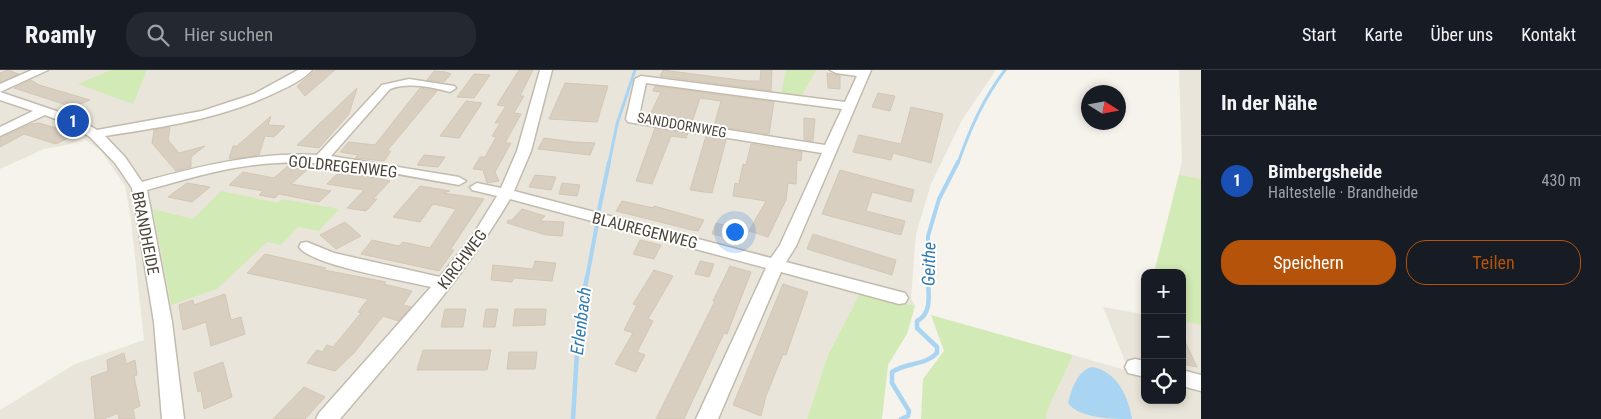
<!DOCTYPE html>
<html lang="de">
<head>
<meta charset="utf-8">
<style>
  :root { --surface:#171b24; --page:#242831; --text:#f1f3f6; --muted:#9ea1a6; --line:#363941; --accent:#b45309 }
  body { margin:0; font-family:"Roboto Condensed",sans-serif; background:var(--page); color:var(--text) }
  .controls { position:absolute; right:15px; bottom:15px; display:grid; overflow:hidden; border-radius:10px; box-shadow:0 2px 8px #0003 }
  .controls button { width:45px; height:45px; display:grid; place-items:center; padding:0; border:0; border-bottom:1px solid var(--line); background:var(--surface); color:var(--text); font:25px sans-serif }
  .compass { position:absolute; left:1081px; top:15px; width:45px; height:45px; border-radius:50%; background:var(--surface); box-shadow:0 2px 8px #0003; rotate:101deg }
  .you { position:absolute; left:734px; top:161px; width:18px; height:18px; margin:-12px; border:4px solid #fff; border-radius:50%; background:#1a73e8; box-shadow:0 0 0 8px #1a73e833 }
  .badge { display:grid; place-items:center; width:32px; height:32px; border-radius:50%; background:var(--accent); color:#fff; font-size:16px; font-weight:700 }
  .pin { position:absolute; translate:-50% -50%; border:2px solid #fff; box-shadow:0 1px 5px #0006 }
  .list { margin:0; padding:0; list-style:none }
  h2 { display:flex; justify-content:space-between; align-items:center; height:65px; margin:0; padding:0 20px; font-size:21px }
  h2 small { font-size:16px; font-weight:400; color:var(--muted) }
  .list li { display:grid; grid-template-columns:32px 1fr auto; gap:15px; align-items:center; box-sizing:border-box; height:90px; padding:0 20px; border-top:1px solid var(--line) }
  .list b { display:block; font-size:19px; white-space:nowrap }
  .list p { margin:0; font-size:16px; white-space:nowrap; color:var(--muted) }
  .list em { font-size:16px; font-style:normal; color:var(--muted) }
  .actions { display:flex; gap:10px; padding:15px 20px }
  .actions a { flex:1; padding:11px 0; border:1px solid var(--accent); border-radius:20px; text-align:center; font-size:18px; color:var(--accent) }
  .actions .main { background:var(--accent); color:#fff }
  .icon { flex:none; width:28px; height:28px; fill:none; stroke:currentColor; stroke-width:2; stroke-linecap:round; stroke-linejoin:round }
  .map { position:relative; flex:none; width:1201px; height:349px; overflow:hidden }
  header { display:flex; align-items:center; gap:30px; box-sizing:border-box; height:70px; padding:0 25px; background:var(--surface); border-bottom:1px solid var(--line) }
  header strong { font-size:24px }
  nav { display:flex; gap:28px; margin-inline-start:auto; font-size:18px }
  .search { width:350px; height:45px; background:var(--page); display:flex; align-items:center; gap:12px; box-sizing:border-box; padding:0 18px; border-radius:20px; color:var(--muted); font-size:19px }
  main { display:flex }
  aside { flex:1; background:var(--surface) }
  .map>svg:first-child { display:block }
  .residential { fill:#eae5da }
  .green { fill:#d2eab5 }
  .water { fill:#a9d4f2 }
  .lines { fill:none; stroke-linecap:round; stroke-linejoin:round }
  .stream-far2 { stroke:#a9d4f2; stroke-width:3 }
  .stream-far1 { stroke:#a9d4f2; stroke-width:4 }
  .stream { stroke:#a9d4f2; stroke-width:4.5 }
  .building { fill:#d8cfc1; stroke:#d3c7b4 }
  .minor-casing { stroke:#c2bbae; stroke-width:3 }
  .minor { fill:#fff; fill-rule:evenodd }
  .labels { text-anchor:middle; stroke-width:4; stroke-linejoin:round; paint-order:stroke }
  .far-street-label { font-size:14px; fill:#4b4439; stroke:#fff }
  .street-label { font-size:16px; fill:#4b4439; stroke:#fff }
  .water-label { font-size:18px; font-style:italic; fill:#2e7ab2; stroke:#fff }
</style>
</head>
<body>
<header>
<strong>Roamly</strong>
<div class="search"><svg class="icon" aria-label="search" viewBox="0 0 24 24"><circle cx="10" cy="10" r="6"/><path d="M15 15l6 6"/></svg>Hier suchen</div>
<nav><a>Start</a><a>Karte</a><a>Über uns</a><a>Kontakt</a></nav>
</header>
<main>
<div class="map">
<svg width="1201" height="349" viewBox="0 0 1201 349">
  <rect width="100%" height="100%" fill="#f6f3ec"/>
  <path class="residential" d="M0 0H996L962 50 931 114 916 164 911 228 915 236 860 223 827 287 807 349H0V340L75 294 144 270 131 150 125 116 101 81 83 68 67 75 44 79 0 99Z
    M1179 0H1201V349H1046L1047 341 1073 285 1129 301 1103 237 1143 244 1145 238V330H1182V203H1154L1182 92Z"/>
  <path class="green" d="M111 0H147L133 34 78 14Z
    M786 0H816L801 27 781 24Z
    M1179 105 1201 109V255L1182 251V203H1154Z
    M221 121 278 133 282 129 339 139 319 161 298 157 281 175 267 172 217 219 171 235 153 139 193 149Z
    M860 223 915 236 907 264 888 295 882 349H807L827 287Z
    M931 245 1073 285 1047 341 1046 349H921L923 309 944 281Z"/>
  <path class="water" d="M1093 297C1117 302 1128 326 1132 349 1115 349 1079 349 1068 333 1071 320 1078 299 1093 297Z"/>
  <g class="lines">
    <path class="stream-far2" d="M609 93 617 54 635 0
      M958 93C970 59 983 29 1005 0"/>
    <path class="stream-far1" d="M599 140 609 92
      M587 208 597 154
      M928 208V166L939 129 958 92"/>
    <path class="stream" d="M573 349 579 249 587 207
      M901 349 908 346 909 341 892 313V302C906 292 925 296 937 283V277L917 258V251C933 243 928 223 928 207"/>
  </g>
  <path class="building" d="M8 0 19 4 0 12V3Z
    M316 0H335L305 26 297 16Z
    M519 0H533L520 26H524L514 43 521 44 505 73H511L495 102 499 111 487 113 483 100 473 99 480 87H485L496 67 492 66 500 53H495L506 36 497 35Z
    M663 0 747 11H760L761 0H772L771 21 660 6Z
    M434 1 446 2 451 4 444 12 427 10Z
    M827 3 840 5V19L828 18Z
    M474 4 490 5 474 28 457 27Z
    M31 10 39 15 90 30 73 37 14 18Z
    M565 13 608 16 597 52 549 49Z
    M655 16 774 32 769 64 714 56 721 31 700 28 692 52 650 45 661 22 653 21Z
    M357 18 349 44 319 78 297 75Z
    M420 18 437 21 387 81H391L384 91 355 88 358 85 340 82 349 72 375 75Z
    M878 23 895 26 890 41 872 37Z
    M466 31 482 33 459 68 440 66Z
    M911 37 943 44 931 93 893 83 891 90 853 82 859 65 901 74Z
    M271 46 268 55 285 56 274 67 265 66 259 85 229 89 233 76H237Z
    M804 48 815 49 813 71 804 70Z
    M39 53 76 64 56 74 24 64 0 77V68L31 54Z
    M170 57 168 70 179 83 205 76 191 87V97L176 101 152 73 154 60Z
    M655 58 688 63 686 68 671 66 652 114 636 111Z
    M706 66 726 70 712 123 690 120Z
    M544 68 574 72 595 73 590 85 538 79Z
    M751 74 802 82 801 91 797 90 796 114 788 113 786 130 768 167 749 161 766 131 733 126 735 113 739 114 743 94 746 95Z
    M424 85 434 86 445 87 438 97 417 95Z
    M288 96 307 100 291 114 331 121 319 132 279 124 275 128 259 125 263 121 229 115 243 102 274 108Z
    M840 100 914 120 911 132 872 122 866 141 905 151 901 165 822 144Z
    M340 101 390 111 373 129H377L366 141 347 138 364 120 327 114Z
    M535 105 556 107 551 120 529 117Z
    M187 113 210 117 192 132 168 127Z
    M562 113 580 115 577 126 559 124Z
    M420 116 450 121 443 123 484 129 450 180H454L439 201 361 184 372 170 399 176 403 172 430 178 456 139 433 134 420 152 393 147Z
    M622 131 653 138 654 136 704 150 698 161 692 160 616 141Z
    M522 139 545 146 540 151 564 152 562 166 546 165 507 153 508 150H512Z
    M345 152 361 166 336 179 320 165Z
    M716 153 730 157 725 167 712 164Z
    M813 164 896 190 892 205 807 179Z
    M640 170 661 175 654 189 633 184Z
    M265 184 326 198 324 200 386 212 384 214 412 221 403 235 411 237 399 251 383 246 354 283 335 301 307 293 317 280 322 282 327 275 333 277 361 243 358 242 368 229 247 203Z
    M535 191 556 193 552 211 514 208 512 212 491 210 493 195 533 199Z
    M700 191 714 194 709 207 695 204Z
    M730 196 751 202 727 264 724 263 684 349H656L715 231H713Z
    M654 200 673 206 648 249 653 251 637 282 645 285 636 302 615 294 633 263 624 260 637 235 633 234Z
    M783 214 808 222 786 285 783 284 766 326 761 346 733 335Z
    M225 224 231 250 241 247 245 264 211 276 206 252 183 260 179 235 193 230 194 235Z
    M445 239H466L463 257H441Z
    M486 239H498L495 257H483Z
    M515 239H546L545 255 513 256Z
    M1182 265 1197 297 1182 294Z
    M423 280H491L487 300H417Z
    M509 282H537L535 299H507Z
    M124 283 126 294 135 290 137 305 134 306 140 336 133 339 135 349H119L118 343 104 349H95L91 307 108 301 107 290Z
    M223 292 232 327 204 339 201 321 198 322 194 303Z
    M304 317 325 327 305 349H273Z"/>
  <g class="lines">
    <g class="minor-casing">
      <path id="minor" d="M32 0H48L0 22 77 48 97 60 202 41 254 24 298 0H312C304 9 290 16 279 21 225 48 164 57 105 66L125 87 142 112C200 96 257 82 317 85L382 15 409 9 454 16 456 18 450 22C431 17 409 12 390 19L331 86 459 107 466 111 459 115C399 105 338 90 277 93 233 95 189 108 147 120L172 252 184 349H162L154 252 132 118 115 93 90 67 69 54 45 45 0 66V57L33 41 0 30V14Z
        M540 0H552L531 81 514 121 771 188 780 175 822 83 628 52 626 49 635 9 641 6 845 32 857 6 836 3 830 0H871L796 176 786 192 905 223 908 228 905 233 899 234 781 202 718 349H696L766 198 510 129C463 209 400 278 340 349H316L319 343 431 217C406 211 310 195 299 177L301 173 307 172 334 183 440 207 473 165 497 126 472 120 470 117 477 113 501 118 517 81ZM646 13 842 39 825 75 639 46Z
        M1135 289 1145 291V307L1128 303 1125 297 1128 291Z
        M1182 300 1201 305V321L1182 316Z"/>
    </g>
    <use href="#minor" class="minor"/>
  </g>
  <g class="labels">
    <g class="far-street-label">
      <text transform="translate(682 55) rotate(10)" y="5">SANDDORNWEG</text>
    </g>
    <g class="street-label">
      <text transform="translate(343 96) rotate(6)" y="6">GOLDREGENWEG</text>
      <text transform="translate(645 160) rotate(14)" y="6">BLAUREGENWEG</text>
      <text transform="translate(146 163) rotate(79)" y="6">BRANDHEIDE</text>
      <text transform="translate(462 189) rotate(-53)" y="6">KIRCHWEG</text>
    </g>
    <g class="water-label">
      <text transform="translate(929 194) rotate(-89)" y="6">Geithe</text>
      <text transform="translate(581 251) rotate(-83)" y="6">Erlenbach</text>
    </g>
  </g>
</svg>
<div class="controls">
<button>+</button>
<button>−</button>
<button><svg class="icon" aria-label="locate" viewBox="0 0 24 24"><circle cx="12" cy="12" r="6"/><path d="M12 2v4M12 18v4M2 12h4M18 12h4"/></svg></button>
</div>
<svg class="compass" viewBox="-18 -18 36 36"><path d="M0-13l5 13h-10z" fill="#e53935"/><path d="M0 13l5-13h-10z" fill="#9ea1a6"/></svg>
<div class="you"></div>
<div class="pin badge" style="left:73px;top:51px;background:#1a4fb4">1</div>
</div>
<aside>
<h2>In der Nähe<small></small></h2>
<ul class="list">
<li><span class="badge" style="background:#1a4fb4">1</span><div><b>Bimbergsheide</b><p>Haltestelle · Brandheide</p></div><em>430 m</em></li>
</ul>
<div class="actions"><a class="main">Speichern</a><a>Teilen</a></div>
</aside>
</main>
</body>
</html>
